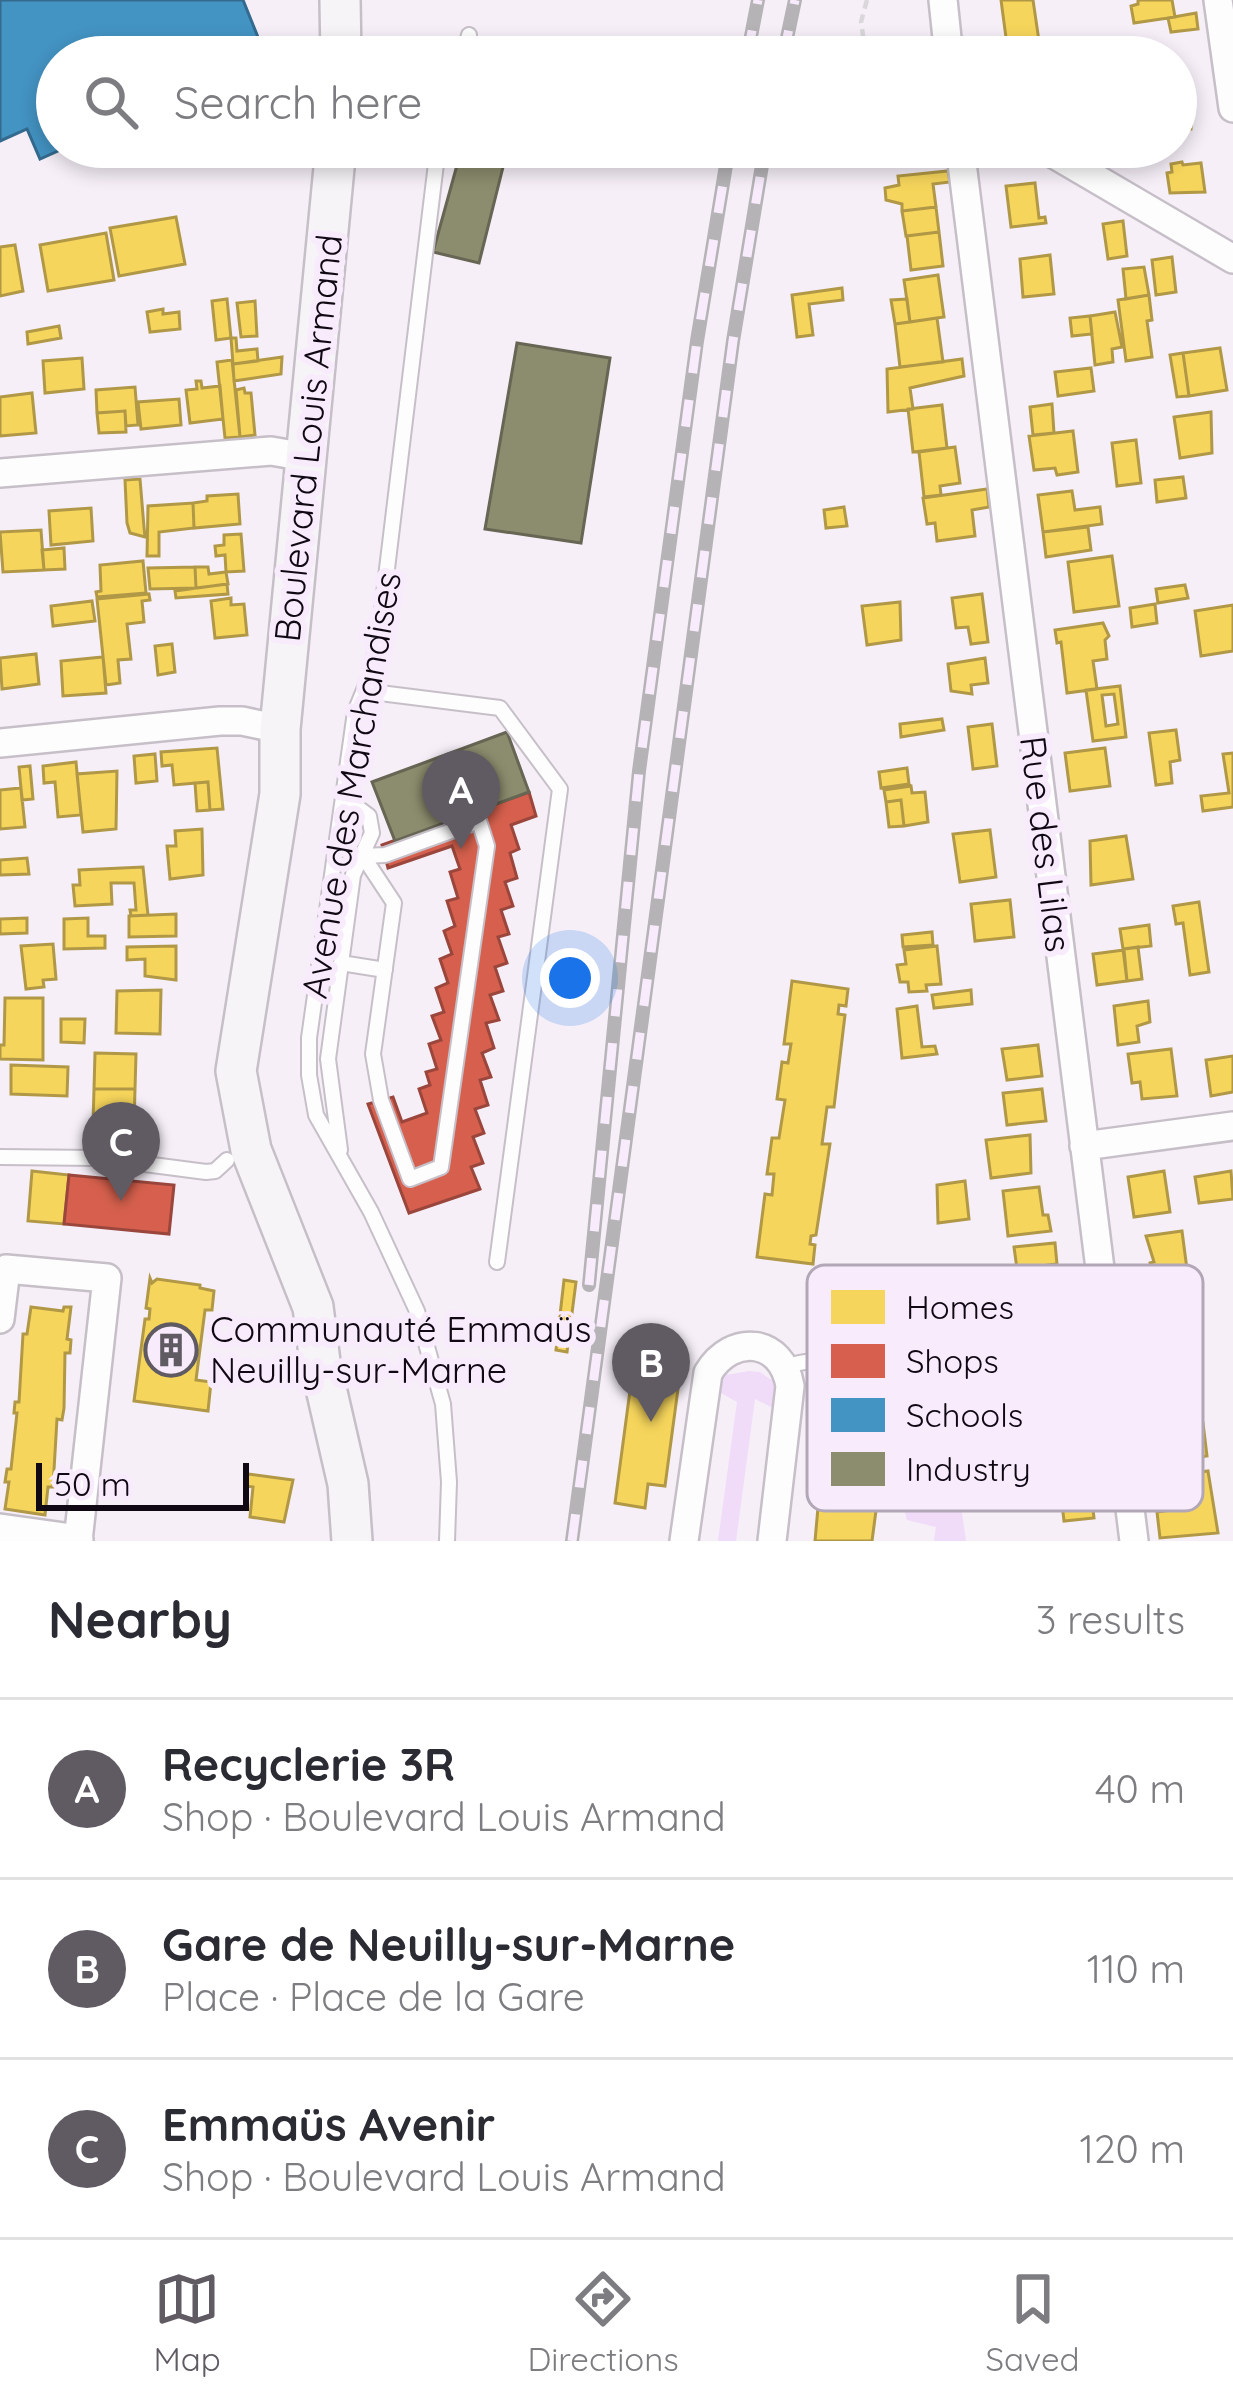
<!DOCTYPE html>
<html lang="en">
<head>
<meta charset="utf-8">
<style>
  :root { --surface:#fff; --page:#f7f7f7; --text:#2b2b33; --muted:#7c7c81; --line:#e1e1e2; --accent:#605a63 }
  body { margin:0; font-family:Quicksand,sans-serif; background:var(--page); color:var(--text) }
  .scale { position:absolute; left:36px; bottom:30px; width:213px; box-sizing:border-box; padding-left:12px; border:6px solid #100913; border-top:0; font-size:33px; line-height:42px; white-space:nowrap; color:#100913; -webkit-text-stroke:9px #f7ebfc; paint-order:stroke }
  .you { position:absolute; left:570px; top:978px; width:42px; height:42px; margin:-30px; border:9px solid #fff; border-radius:50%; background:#1a73e8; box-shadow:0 0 0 18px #1a73e833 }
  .badge { display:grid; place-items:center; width:78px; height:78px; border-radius:50%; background:var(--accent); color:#fff; font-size:39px; font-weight:700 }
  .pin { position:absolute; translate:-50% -99px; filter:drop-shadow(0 3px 6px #0008) }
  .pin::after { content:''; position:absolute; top:63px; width:42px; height:36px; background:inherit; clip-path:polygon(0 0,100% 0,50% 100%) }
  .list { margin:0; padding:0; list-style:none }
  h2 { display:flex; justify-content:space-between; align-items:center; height:156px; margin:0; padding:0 48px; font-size:51px }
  h2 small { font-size:39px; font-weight:400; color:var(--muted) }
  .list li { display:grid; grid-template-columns:78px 1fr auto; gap:36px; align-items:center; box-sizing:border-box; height:180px; padding:0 48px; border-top:3px solid var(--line) }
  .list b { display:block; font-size:45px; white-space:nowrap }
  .list p { margin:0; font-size:39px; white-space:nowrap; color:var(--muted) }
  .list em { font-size:39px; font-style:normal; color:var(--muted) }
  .icon { flex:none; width:66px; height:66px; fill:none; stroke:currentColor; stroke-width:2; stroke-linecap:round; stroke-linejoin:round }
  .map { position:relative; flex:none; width:1233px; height:1541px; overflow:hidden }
  .search { position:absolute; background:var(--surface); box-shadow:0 6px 18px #0003; left:36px; right:36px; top:36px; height:132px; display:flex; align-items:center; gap:30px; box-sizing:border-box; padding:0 42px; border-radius:66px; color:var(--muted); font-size:45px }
  .sheet { height:696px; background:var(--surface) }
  nav { display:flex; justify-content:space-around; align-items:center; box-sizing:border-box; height:168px; border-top:3px solid var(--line); background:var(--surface); font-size:33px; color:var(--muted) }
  nav a { display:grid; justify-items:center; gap:6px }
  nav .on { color:var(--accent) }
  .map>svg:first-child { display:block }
  .green { fill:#f0dbf9 }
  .homes { fill:#f6d55c; stroke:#b19846; stroke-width:3; fill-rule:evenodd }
  .shops { fill:#d6604d; stroke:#9b463c; stroke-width:3 }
  .schools { fill:#4393c3; stroke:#346a8e; stroke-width:3 }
  .industry { fill:#8c8c6e; stroke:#676553; stroke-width:3 }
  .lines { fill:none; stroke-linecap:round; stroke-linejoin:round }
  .service-casing { stroke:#c6bfc8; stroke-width:18 }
  .minor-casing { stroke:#c6bfc8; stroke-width:32 }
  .secondary-casing { stroke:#c6bfc8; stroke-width:44 }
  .path { stroke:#d9d7da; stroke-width:4.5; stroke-dasharray:9 6; stroke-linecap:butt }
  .service { stroke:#fefdfe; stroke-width:14 }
  .minor { stroke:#fefdfe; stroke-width:27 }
  .secondary { stroke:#f7f4f8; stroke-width:39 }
  .rail-casing { stroke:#b5b3b6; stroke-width:14 }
  .rail { stroke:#f7ebfc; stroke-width:9; stroke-dasharray:27; stroke-linecap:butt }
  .labels { text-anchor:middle; stroke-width:12; stroke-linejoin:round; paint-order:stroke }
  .street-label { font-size:36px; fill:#100913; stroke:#f7ebfc }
  .poi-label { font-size:36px; fill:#100913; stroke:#f7ebfc; text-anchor:start }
  .key { fill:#f7ebfc; stroke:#b2a7b6; stroke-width:3 }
  .key-label { font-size:33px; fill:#100913 }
</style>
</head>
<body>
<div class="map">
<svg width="1233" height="1541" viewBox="0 0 1233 1541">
  <rect width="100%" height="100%" fill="#f6eff8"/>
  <path class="green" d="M821 1319 937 1339 966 1541H934L936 1527 907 1520 902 1501 906 1460 934 1445C936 1431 941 1413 940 1398 933 1340 869 1340 826 1343L827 1336 819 1335Z
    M749 1371 760 1372 780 1386 781 1412 755 1399 736 1541H718L737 1402 714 1389 726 1375Z"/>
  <path class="homes" d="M1001 0H1033L1039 41 1007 45Z
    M1138 0H1172L1175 17 1134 23 1131 6 1138 4Z
    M1196 13 1198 29 1171 32 1168 18Z
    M1191 95V129L1176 132V98Z
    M907 147H945L947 161 910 166 908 152 904 153Z
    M1182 162 1183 165 1201 163 1205 192 1170 193 1167 173 1172 172 1171 164Z
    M948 171 950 182 933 184 936 207 902 211V204L886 200 885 188 899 185 898 176Z
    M1035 183 1039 218 1045 217 1046 223 1011 227 1006 186Z
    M936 207 939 232 906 236 902 211Z
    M176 217 185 264 119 276 110 228Z
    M1123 221 1127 256 1108 259 1103 224Z
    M939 232 943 266 911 270 907 236Z
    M106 233 114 280 48 291 40 245Z
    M15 245 23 291 0 296V247Z
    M1050 255 1054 294 1023 297 1020 259Z
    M1172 257 1176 292 1156 295 1152 260Z
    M1144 267 1149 295 1126 299 1123 269Z
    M938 275 944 317 910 322 904 280Z
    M842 288 843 300 809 304 813 335 797 337 792 295Z
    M1149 295 1152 320 1147 321 1152 357 1126 361 1118 300Z
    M227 299 231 338 216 340 212 301Z
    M907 299 910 322 895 324 891 300Z
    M255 301 257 336 241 337 237 303Z
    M163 309V314L179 312 180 329 150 332 147 312Z
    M1115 312 1122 347 1112 349 1113 362 1095 365 1090 316Z
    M1090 316 1092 334 1072 336 1070 318Z
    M937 318 943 362 900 367 895 324Z
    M59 326 61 338 28 344 27 332Z
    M231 338H236L237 351 257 349 258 361 233 364Z
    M1220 348 1227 390 1189 396 1183 353Z
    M1183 353 1189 396 1177 397 1170 355Z
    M282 357 281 374 234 381 233 364Z
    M82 358 84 389 45 393 43 361Z
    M962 359 964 376 910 388 913 409 888 412 887 369Z
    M232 360 240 437 225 438 217 362Z
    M1091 368 1094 391 1058 396 1055 372Z
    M196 381H201L202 388 220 386 223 419 190 423 186 390 197 389Z
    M135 387 138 425 126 426 125 411 97 413 96 390Z
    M244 388 245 393H251L255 435 240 437 236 390Z
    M32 393 36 433 0 436V397Z
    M179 399 181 425 141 429 138 402Z
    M1052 404 1054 433 1033 435 1030 407Z
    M942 405 947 448 913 452 908 409Z
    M125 411 126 432 99 433 97 413Z
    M1211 412 1212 453 1180 458 1174 417Z
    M1073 431 1078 472 1057 475 1055 468 1034 470 1029 436Z
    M1136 440 1141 483 1117 486 1112 443Z
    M955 447 960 483 940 486 941 495 924 497 919 452Z
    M1183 477 1186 498 1157 502 1155 480Z
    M140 479 144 527 145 537 130 533 127 523 125 480Z
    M987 489 989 507 972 510 975 536 937 541 935 523 927 524 923 498Z
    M1072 491 1075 510 1100 507 1102 524 1043 532 1038 495Z
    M238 494 240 524 194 528 193 503 207 501V496Z
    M193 503 194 528 159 532V556H147L148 506Z
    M844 507 847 526 826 528 824 510Z
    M91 508 93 541 51 545 49 511Z
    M1088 527 1091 550 1046 557 1043 532Z
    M41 530 44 570 3 572 0 532Z
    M241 534 244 571 226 572 225 555 216 556 215 546 224 545V535Z
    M64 548 65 569 44 570 42 550Z
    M1112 556 1119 606 1074 612 1068 562Z
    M143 561 146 593 97 597 96 592 101 591 100 565Z
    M195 567 196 588 150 589 148 568Z
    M195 567H208L209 574 226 572 228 584 196 588Z
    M227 584 228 594 176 598 175 591Z
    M1185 585 1188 598 1158 603 1156 589Z
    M149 594 150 600 142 601 144 622 127 624 131 659 118 660 120 683 106 685 97 599Z
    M982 594 988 642 971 644 968 627 956 628 952 598Z
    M231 598V605L244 604 247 635 215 638 211 601Z
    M92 601 95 621 53 626 51 606Z
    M900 602 901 640 867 645 862 606Z
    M1155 604 1157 623 1132 627 1130 608Z
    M1233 605V651L1201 656 1195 611Z
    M1103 623 1109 636 1105 640 1107 659 1093 661 1097 689 1067 693 1061 642 1057 643 1055 630Z
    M172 644 175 672 158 675 155 646Z
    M36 654 39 684 2 689 0 658Z
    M103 657 106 693 63 696 61 661Z
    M985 658 988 683 971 685 972 694 951 691 948 664Z
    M1120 686 1126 737 1093 741 1086 690ZM1114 694 1118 724 1106 726 1102 695Z
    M942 719 944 730 901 737 900 724Z
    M992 724 997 766 973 769 968 727Z
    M1176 730 1180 760 1170 762 1172 783 1156 785 1149 733Z
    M217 748 223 809 210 810 208 782 174 785 172 765 162 766 161 752Z
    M1105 748 1110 786 1070 791 1065 753Z
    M1233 753V807L1203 811 1201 796 1229 793 1223 754Z
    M155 754 157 781 136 783 134 756Z
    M76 762 81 815 58 817 55 782 44 783 43 766Z
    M30 766 33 799 22 800 19 767Z
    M907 768 909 784 881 788 879 772Z
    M117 771 116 829 83 832 77 774Z
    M208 782 210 810 197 811 195 783Z
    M911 786 912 793 925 792 928 822 904 826 901 800 886 802 884 790Z
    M21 788 25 827 0 829V790Z
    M901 800 904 826 889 827 886 802Z
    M202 829 203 875 170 879 167 846H176L175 831Z
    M990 830 996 877 960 882 953 834Z
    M1126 836 1133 879 1091 885 1090 841Z
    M27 858 29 874 0 875V860Z
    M143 867 148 915 131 916 130 910H136L134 883H111L112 904 75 906 73 885H80L79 870Z
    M1010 900 1014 937 975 941 971 904Z
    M1199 902 1209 972 1190 975 1183 923 1176 924 1173 906Z
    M176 914V936L129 937V916Z
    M27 918V933L0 934V919Z
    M88 918V936H105V948L64 949V919Z
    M1149 925 1151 946 1123 949 1120 929Z
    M932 932 933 945 903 947 902 935Z
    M53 944 56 979 43 980 44 987 26 989 21 946Z
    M176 946V980L145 976V959L127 960V947Z
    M937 946 941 984 926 985 927 991 909 992 908 982H900L897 965 906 964 904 950Z
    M1138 947 1142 979 1127 981 1123 949Z
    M1124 950 1127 981 1097 985 1093 954Z
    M792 981 848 989 846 1006 839 1005 838 1014 845 1015 834 1107H827L822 1144H830L816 1235 811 1236 810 1244 815 1245 813 1264 757 1257 765 1194 772 1195 774 1174H767L772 1138H779L785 1100 777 1099 782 1062 788 1063 791 1044H784Z
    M161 990 160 1034 116 1033 117 991Z
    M971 990 972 1004 934 1008 932 995Z
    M5 998H43V1060L0 1059V1045H4Z
    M1148 1001 1150 1022 1137 1026 1139 1042 1118 1045 1114 1006Z
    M917 1006 922 1047 935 1046 937 1054 902 1058 897 1009Z
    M61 1019H85L84 1043 61 1042Z
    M1038 1045 1042 1076 1007 1080 1002 1049Z
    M1171 1049 1177 1096 1142 1099 1140 1082 1132 1083 1128 1054Z
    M95 1053 136 1054 135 1089H94Z
    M1233 1056V1092L1211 1096 1206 1060Z
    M11 1065 68 1067 67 1096 11 1094Z
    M94 1089H135L134 1125 93 1123Z
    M1042 1089 1046 1121 1007 1125 1003 1093Z
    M1030 1135 1031 1173 991 1178 986 1140Z
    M32 1171 69 1175 64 1224 28 1221Z
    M1164 1171 1170 1212 1134 1217 1128 1177Z
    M1231 1171 1233 1199 1199 1203 1195 1177Z
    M965 1181 969 1219 938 1223 937 1185Z
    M1039 1187 1043 1215H1048L1051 1231 1008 1236 1003 1191Z
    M1182 1231 1188 1277 1152 1282 1150 1263 1154 1262 1146 1236Z
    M1055 1243 1057 1264 1017 1269 1014 1247Z
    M1057 1264 1060 1280 1019 1285 1017 1269Z
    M150 1278 152 1283 157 1279 200 1285V1288L214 1291 212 1310H205L196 1380 211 1382 208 1411 134 1401 145 1319H149L150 1309 146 1308Z
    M564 1280 576 1282 567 1352 556 1350Z
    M31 1307 63 1311 64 1307H71L67 1339 71 1340 70 1353H65L64 1408 62 1420 57 1419 53 1487H48L45 1515 5 1509 9 1482H5L7 1469H11L17 1413H14L15 1402H19L23 1334H27Z
    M635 1353 682 1359 665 1486 648 1484 645 1508 615 1503Z
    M828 1395 886 1402 874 1487 879 1488 872 1541H815Z
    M1203 1423 1207 1456 1160 1462 1155 1429Z
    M1208 1471 1218 1533 1160 1538 1157 1512 1186 1508 1183 1486 1161 1489 1159 1477Z
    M248 1474 293 1480 284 1522 250 1517 253 1487 246 1486Z
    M1090 1483 1094 1518 1064 1521 1060 1487Z"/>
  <path class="shops" d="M529 792 536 816 511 825 519 849 510 853 517 878 505 882 513 906 501 910 509 934 498 937 507 963 495 967 503 991 490 995 499 1020 486 1023 494 1048 482 1053 491 1077 480 1080 488 1105 475 1109 484 1133 473 1137 483 1163 471 1167 480 1189 409 1213 368 1104 393 1097 402 1122 427 1113 419 1089 430 1085 426 1072 437 1069 429 1044 441 1040 432 1016 444 1012 436 988 448 983 440 959 452 954 444 931 455 926 447 901 458 898 450 872 460 869 452 846 388 868 382 845Z
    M69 1175 174 1185 169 1234 64 1224Z"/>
  <path class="schools" d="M0 0H243L266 57H57V147H67L40 159 27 129 0 141Z"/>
  <path class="industry" d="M462 147H508L479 263 433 252Z
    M517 343 610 358 581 543 485 529Z
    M507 732 529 792 395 841 372 782Z"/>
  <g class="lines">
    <g class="service-casing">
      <path id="service" d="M463 57 469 35
        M438 147 379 635 371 673 355 712 309 1038V1075L316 1115 371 1212 417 1311 443 1404 449 1482 447 1541
        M364 691 500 708 560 789 497 1262
        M479 821 487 846 441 1167 410 1179 381 1100 373 1054 394 903 363 856 385 855Z
        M341 963 385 970
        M340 1150 328 1059 353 875 372 833 369 816 357 807 342 806
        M0 1157 99 1158 206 1172 215 1171 227 1160
        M840 1357C871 1347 918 1353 923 1395 925 1413 919 1434 917 1452
        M787 1366C824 1356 890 1352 900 1402"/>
    </g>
    <g class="minor-casing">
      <path id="minor" d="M943 0 949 57
        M1218 0 1233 108
        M960 147 1134 1541
        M1042 147 1233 259
        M0 473 271 451 306 457
        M0 743 220 721H242L280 729
        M1084 1146 1233 1126
        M0 1319 6 1269 107 1278 78 1541
        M0 1528 79 1539
        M684 1541 708 1373C732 1333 782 1338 790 1386L772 1541"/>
    </g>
    <g class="secondary-casing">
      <path id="secondary" d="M340 0 341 57
        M336 147 280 729V794L236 1071 251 1150 313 1307 320 1362 348 1484 352 1541"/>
    </g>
    <path class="path" d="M867 0 861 22 864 42 889 57"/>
    <use href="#service" class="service"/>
    <use href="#minor" class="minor"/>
    <use href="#secondary" class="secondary"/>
    <g class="rail-casing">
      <path id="rail" d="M747 57 758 0
        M783 57 795 0
        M589 1285 639 771 697 341 729 147
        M572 1541 733 341 765 147"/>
    </g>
    <use href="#rail" class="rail"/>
  </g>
  <defs>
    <g id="building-ring" transform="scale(2.7)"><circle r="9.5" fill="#f7ebfc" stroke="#605a63" stroke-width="1.5"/><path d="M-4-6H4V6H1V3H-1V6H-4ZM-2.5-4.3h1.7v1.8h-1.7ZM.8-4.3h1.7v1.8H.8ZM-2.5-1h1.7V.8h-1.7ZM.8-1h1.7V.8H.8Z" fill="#605a63"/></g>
  </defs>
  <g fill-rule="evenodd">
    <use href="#building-ring" x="171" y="1350"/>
  </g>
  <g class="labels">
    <g class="street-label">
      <text transform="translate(308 438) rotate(-84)" y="13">Boulevard Louis Armand</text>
      <text transform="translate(351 785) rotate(-80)" y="13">Avenue des Marchandises</text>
      <text transform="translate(1046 844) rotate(83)" y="13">Rue des Lilas</text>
    </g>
    <g class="poi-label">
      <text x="210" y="1342">Communauté Emmaüs<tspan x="210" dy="41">Neuilly-sur-Marne</tspan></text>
    </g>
  </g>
  <rect x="807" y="1265" width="396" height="246" rx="18" class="key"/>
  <rect x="831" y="1290" width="54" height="34" fill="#f6d55c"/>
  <rect x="831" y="1344" width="54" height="34" fill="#d6604d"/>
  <rect x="831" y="1398" width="54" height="34" fill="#4393c3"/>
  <rect x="831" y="1452" width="54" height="34" fill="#8c8c6e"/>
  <g class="key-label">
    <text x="906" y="1319">Homes</text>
    <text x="906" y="1373">Shops</text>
    <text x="906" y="1427">Schools</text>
    <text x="906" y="1481">Industry</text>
  </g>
</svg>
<div class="scale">50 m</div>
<div class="you"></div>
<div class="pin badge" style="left:461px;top:849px">A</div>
<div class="pin badge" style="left:651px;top:1422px">B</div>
<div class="pin badge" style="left:121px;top:1201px">C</div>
<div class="search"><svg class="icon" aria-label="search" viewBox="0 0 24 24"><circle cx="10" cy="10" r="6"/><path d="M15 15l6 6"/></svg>Search here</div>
</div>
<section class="sheet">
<h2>Nearby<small>3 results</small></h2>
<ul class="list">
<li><span class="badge">A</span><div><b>Recyclerie 3R</b><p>Shop · Boulevard Louis Armand</p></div><em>40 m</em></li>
<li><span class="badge">B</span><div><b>Gare de Neuilly-sur-Marne</b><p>Place · Place de la Gare</p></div><em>110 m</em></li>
<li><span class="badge">C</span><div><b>Emmaüs Avenir</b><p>Shop · Boulevard Louis Armand</p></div><em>120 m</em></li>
</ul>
</section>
<nav>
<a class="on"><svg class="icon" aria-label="map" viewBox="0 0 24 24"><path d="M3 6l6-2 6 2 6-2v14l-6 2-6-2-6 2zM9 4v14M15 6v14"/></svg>Map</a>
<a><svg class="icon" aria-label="directions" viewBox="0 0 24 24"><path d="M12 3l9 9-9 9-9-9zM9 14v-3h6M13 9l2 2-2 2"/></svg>Directions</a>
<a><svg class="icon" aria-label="saved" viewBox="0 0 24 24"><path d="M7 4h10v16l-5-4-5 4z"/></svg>Saved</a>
</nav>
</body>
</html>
